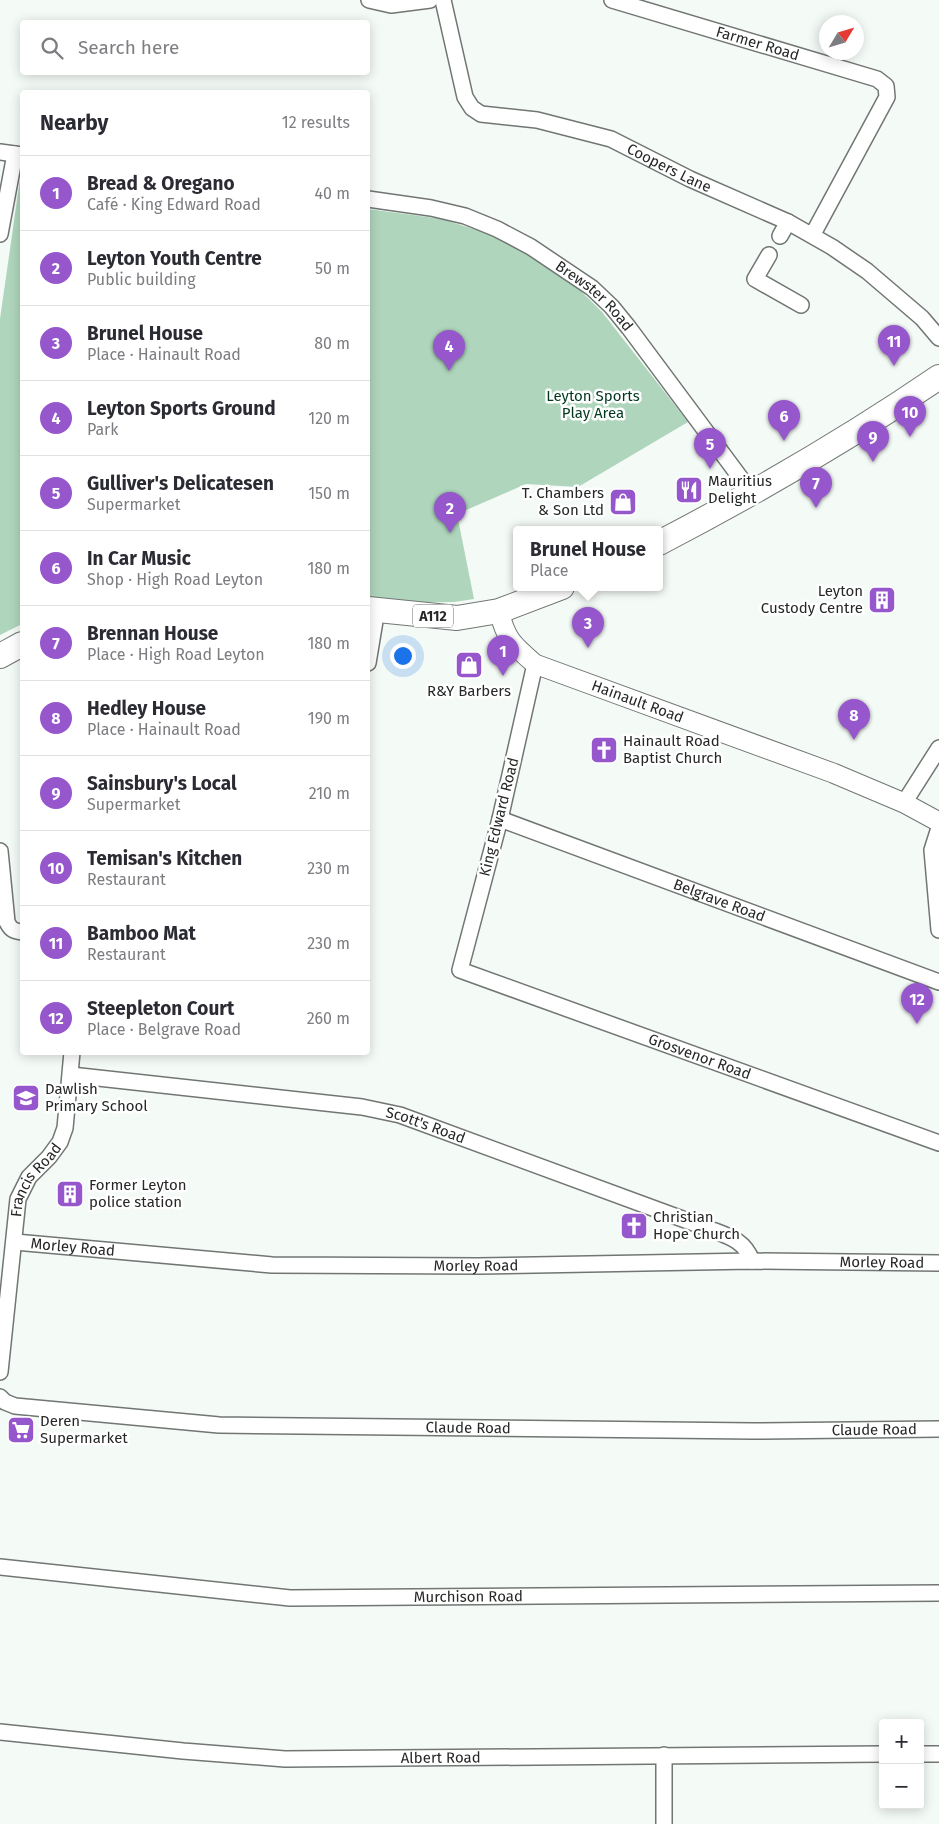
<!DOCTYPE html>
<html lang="en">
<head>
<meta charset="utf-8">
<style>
  :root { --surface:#fff; --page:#f2f2f3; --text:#2b2b33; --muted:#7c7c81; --line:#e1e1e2; --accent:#9656cc }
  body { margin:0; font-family:"Fira Sans",sans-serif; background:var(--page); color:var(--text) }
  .controls { position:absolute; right:15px; bottom:15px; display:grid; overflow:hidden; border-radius:5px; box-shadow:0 2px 12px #0003 }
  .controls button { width:45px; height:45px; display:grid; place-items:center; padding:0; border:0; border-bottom:1px solid var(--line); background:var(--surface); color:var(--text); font:25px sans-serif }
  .compass { position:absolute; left:819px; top:15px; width:45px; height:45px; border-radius:50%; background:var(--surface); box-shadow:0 2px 12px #0003; rotate:52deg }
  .you { position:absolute; left:402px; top:655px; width:18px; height:18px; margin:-12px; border:4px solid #fff; border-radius:50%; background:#1a73e8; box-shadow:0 0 0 8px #1a73e833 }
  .badge { display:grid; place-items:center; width:32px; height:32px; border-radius:50%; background:var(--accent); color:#fff; font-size:16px; font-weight:700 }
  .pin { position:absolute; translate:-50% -41px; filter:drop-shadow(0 1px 2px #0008) }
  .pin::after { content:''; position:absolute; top:26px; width:18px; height:15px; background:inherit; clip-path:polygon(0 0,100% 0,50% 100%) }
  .popup { position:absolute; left:513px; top:526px; width:150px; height:65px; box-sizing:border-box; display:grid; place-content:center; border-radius:5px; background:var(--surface); filter:drop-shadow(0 1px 4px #0005); font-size:16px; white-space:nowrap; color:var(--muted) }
  .popup b { font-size:19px; color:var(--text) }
  .popup::after { content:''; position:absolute; left:50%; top:100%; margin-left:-10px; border:10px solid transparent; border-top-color:var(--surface) }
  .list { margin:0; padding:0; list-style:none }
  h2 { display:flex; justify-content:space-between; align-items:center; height:65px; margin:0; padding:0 20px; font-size:21px }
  h2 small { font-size:16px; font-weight:400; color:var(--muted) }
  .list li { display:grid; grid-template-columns:32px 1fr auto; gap:15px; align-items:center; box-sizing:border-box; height:75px; padding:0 20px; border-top:1px solid var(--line) }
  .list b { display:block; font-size:19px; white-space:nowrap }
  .list p { margin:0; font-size:16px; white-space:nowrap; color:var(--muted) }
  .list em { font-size:16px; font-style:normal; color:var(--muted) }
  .icon { flex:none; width:28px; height:28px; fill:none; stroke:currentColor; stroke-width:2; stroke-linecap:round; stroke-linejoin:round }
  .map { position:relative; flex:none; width:939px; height:1824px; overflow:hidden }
  .search { position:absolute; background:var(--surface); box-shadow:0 2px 12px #0003; left:20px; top:20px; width:350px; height:55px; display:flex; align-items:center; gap:12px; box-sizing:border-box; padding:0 18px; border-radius:5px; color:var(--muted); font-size:19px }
  .panel { position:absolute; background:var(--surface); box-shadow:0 2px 12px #0003; left:20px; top:90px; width:350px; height:965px; border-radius:5px }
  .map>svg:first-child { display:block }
  .green { fill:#afd5bc }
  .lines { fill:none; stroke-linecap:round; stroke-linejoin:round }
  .minor-casing { stroke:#717673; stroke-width:18 }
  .tertiary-casing { stroke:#717673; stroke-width:21 }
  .primary-casing { stroke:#717673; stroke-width:26 }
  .minor { stroke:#fff; stroke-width:15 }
  .tertiary { stroke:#fff; stroke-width:19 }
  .primary { stroke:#fff; stroke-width:24 }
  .labels { text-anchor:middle; stroke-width:5; stroke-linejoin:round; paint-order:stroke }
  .shield { fill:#fff; stroke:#666867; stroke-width:1 }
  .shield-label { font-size:14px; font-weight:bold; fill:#252826 }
  .street-label { font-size:15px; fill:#252826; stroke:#fff }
  .park-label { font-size:15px; fill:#01381e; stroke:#fff }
  .poi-label { font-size:15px; fill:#252826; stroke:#fff; text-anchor:start }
</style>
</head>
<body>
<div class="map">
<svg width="939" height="1824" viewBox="0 0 939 1824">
  <rect width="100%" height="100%" fill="#f4faf6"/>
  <path class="green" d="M22 165V624L0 635V319Z
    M368 209 442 219 495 236 534 258 574 284 602 312 688 422 578 487 526 484 457 514 474 599 454 602 368 603Z"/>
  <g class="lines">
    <g class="minor-casing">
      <g id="minor">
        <path d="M369 0 391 5 430 0"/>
        <path id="s1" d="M443 0 465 97 472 108 481 114 537 120 611 139 690 179 788 222 832 247 867 271 922 318 939 338"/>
        <path id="s2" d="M612 0 877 79 886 86 887 97 813 234"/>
        <path d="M0 152 22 155"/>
        <path id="s3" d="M368 199 431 208 465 216 497 229 531 247 592 288 612 307 629 328 751 492"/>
        <path d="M0 234 15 154"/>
        <path d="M780 236 788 222"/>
        <path d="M769 255 755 279 801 305"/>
        <path d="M368 663 377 609"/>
        <path id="s4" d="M535 664 500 819 460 970 939 1143"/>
        <path d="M904 803 939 748"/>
        <path id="s5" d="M500 819 939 982"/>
        <path d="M939 828 932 850 939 930"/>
        <path d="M0 851 7 922C11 930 14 931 22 932"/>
        <path id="s6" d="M71 1075 362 1107 400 1115 707 1228C727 1236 744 1239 752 1261"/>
        <path id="s7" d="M15 1242 272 1265 478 1266 752 1261 939 1263"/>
        <path id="s8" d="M0 1372 18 1199 29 1177 49 1157 60 1142 65 1128 72 1052"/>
        <path id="s9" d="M0 1397 5 1402 15 1406 219 1425 753 1431 939 1429"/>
        <path id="s10" d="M0 1567 290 1598 939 1593"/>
        <path id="s11" d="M0 1732 183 1751 285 1759 883 1754"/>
        <path d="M920 1754H939"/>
        <path d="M664 1755V1824"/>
      </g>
    </g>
    <g class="tertiary-casing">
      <g id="tertiary">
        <path id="s12" d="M499 611C506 640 513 645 535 664L833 773 904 803 939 822"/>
      </g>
    </g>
    <g class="primary-casing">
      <path id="primary" d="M659 543C755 493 850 438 939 377
        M368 609 457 618 499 611 562 587
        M0 656 22 644"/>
    </g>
    <use href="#minor" class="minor"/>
    <use href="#tertiary" class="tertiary"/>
    <use href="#primary" class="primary"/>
  </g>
  <defs>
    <g id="restaurant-square" transform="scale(1.4375)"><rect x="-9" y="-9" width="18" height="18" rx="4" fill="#9656cc" stroke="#fff"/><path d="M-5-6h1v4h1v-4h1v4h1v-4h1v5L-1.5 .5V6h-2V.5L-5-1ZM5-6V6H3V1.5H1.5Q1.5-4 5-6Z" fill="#fff"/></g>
    <g id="shop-square" transform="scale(1.4375)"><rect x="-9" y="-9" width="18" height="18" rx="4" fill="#9656cc" stroke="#fff"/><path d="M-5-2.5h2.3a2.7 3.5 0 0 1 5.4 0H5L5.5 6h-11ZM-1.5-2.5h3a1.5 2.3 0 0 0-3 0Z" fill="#fff"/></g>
    <g id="building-square" transform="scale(1.4375)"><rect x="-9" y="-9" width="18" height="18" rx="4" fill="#9656cc" stroke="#fff"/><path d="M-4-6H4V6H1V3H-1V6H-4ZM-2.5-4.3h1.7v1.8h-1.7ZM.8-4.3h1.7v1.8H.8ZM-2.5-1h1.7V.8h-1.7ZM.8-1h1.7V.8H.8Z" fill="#fff"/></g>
    <g id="church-square" transform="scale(1.4375)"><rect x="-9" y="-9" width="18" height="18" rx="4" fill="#9656cc" stroke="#fff"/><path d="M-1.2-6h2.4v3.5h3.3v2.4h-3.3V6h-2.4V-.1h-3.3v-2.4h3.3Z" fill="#fff"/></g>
    <g id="school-square" transform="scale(1.4375)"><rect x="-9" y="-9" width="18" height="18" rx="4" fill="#9656cc" stroke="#fff"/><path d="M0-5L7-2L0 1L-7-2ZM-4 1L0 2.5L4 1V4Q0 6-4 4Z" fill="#fff"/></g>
    <g id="supermarket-square" transform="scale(1.4375)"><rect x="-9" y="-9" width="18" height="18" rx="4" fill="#9656cc" stroke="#fff"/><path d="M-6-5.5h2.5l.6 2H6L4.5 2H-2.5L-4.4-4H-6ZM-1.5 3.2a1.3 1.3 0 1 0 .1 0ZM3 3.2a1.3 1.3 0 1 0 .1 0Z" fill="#fff"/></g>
  </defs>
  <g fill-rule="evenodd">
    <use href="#restaurant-square" x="689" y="490"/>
    <use href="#shop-square" x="623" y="502"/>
    <use href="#building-square" x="882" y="600"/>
    <use href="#shop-square" x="469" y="665"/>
    <use href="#church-square" x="604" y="750"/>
    <use href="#school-square" x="26" y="1098"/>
    <use href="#building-square" x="70" y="1194"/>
    <use href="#church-square" x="634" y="1226"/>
    <use href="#supermarket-square" x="21" y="1430"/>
  </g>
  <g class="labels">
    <rect class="shield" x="413" y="604.5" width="40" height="23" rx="4"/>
    <g class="shield-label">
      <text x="433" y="621">A112</text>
    </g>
    <g class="street-label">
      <text dy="5" stroke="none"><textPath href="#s2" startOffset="152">Farmer Road</textPath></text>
      <text dy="5" stroke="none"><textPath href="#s1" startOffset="321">Coopers Lane</textPath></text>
      <text dy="5" stroke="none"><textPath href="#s3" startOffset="252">Brewster Road</textPath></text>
      <text dy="5" stroke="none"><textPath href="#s12" startOffset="175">Hainault Road</textPath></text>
      <text transform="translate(499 817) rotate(-76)" y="5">King Edward Road</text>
      <text dy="5" stroke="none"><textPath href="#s5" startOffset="234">Belgrave Road</textPath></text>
      <text dy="5" stroke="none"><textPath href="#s4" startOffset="570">Grosvenor Road</textPath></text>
      <text dy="5" stroke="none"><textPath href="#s6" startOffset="359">Scott's Road</textPath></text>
      <text dy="5" stroke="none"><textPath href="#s8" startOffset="199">Francis Road</textPath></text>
      <text dy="5" stroke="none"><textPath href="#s7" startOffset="58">Morley Road</textPath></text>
      <text dy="5" stroke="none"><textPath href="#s7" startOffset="868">Morley Road</textPath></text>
      <text dy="5" stroke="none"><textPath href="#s7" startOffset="462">Morley Road</textPath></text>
      <text dy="5" stroke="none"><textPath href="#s9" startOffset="472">Claude Road</textPath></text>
      <text dy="5" stroke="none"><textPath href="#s9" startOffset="878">Claude Road</textPath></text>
      <text dy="5" stroke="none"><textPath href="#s10" startOffset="470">Murchison Road</textPath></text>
      <text dy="5" stroke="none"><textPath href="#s11" startOffset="442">Albert Road</textPath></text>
    </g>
    <g class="park-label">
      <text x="593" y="401">Leyton Sports<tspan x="593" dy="17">Play Area</tspan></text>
    </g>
    <g class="poi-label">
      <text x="708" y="486">Mauritius<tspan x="708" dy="17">Delight</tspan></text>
      <text x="604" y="498" text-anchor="end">T. Chambers<tspan x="604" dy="17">&amp; Son Ltd</tspan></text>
      <text x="863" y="596" text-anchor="end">Leyton<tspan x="863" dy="17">Custody Centre</tspan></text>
      <text x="469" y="696" text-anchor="middle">R&amp;Y Barbers</text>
      <text x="623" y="746">Hainault Road<tspan x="623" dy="17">Baptist Church</tspan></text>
      <text x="45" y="1094">Dawlish<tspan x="45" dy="17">Primary School</tspan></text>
      <text x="89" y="1190">Former Leyton<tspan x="89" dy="17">police station</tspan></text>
      <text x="653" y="1222">Christian<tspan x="653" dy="17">Hope Church</tspan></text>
      <text x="40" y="1426">Deren<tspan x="40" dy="17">Supermarket</tspan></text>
    </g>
  </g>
</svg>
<div class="controls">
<button>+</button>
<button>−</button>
</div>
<svg class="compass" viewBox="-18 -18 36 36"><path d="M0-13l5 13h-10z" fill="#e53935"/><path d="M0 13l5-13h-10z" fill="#7c7c81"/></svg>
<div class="you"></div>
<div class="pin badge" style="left:503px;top:676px">1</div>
<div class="pin badge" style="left:450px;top:533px">2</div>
<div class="pin badge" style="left:588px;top:648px">3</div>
<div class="popup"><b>Brunel House</b>Place</div>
<div class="pin badge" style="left:449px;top:371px">4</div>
<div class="pin badge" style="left:710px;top:469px">5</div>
<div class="pin badge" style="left:784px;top:441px">6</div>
<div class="pin badge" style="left:816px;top:508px">7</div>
<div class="pin badge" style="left:854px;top:740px">8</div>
<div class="pin badge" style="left:873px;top:462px">9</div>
<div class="pin badge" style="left:910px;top:437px">10</div>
<div class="pin badge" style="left:894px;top:366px">11</div>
<div class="pin badge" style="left:917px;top:1024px">12</div>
<div class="search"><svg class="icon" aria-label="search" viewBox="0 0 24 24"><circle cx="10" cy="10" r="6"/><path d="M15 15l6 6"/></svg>Search here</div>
<section class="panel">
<h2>Nearby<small>12 results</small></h2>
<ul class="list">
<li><span class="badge">1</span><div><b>Bread &amp; Oregano</b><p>Café · King Edward Road</p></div><em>40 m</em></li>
<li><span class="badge">2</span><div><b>Leyton Youth Centre</b><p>Public building</p></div><em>50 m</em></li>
<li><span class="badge">3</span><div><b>Brunel House</b><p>Place · Hainault Road</p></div><em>80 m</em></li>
<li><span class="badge">4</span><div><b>Leyton Sports Ground</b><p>Park</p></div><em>120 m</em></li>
<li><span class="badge">5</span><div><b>Gulliver's Delicatesen</b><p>Supermarket</p></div><em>150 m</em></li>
<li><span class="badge">6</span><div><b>In Car Music</b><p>Shop · High Road Leyton</p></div><em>180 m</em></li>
<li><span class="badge">7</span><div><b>Brennan House</b><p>Place · High Road Leyton</p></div><em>180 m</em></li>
<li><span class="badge">8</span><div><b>Hedley House</b><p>Place · Hainault Road</p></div><em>190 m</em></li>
<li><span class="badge">9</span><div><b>Sainsbury's Local</b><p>Supermarket</p></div><em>210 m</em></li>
<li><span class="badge">10</span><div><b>Temisan's Kitchen</b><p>Restaurant</p></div><em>230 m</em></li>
<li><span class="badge">11</span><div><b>Bamboo Mat</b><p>Restaurant</p></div><em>230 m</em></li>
<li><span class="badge">12</span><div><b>Steepleton Court</b><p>Place · Belgrave Road</p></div><em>260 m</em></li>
</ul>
</section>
</div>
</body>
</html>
